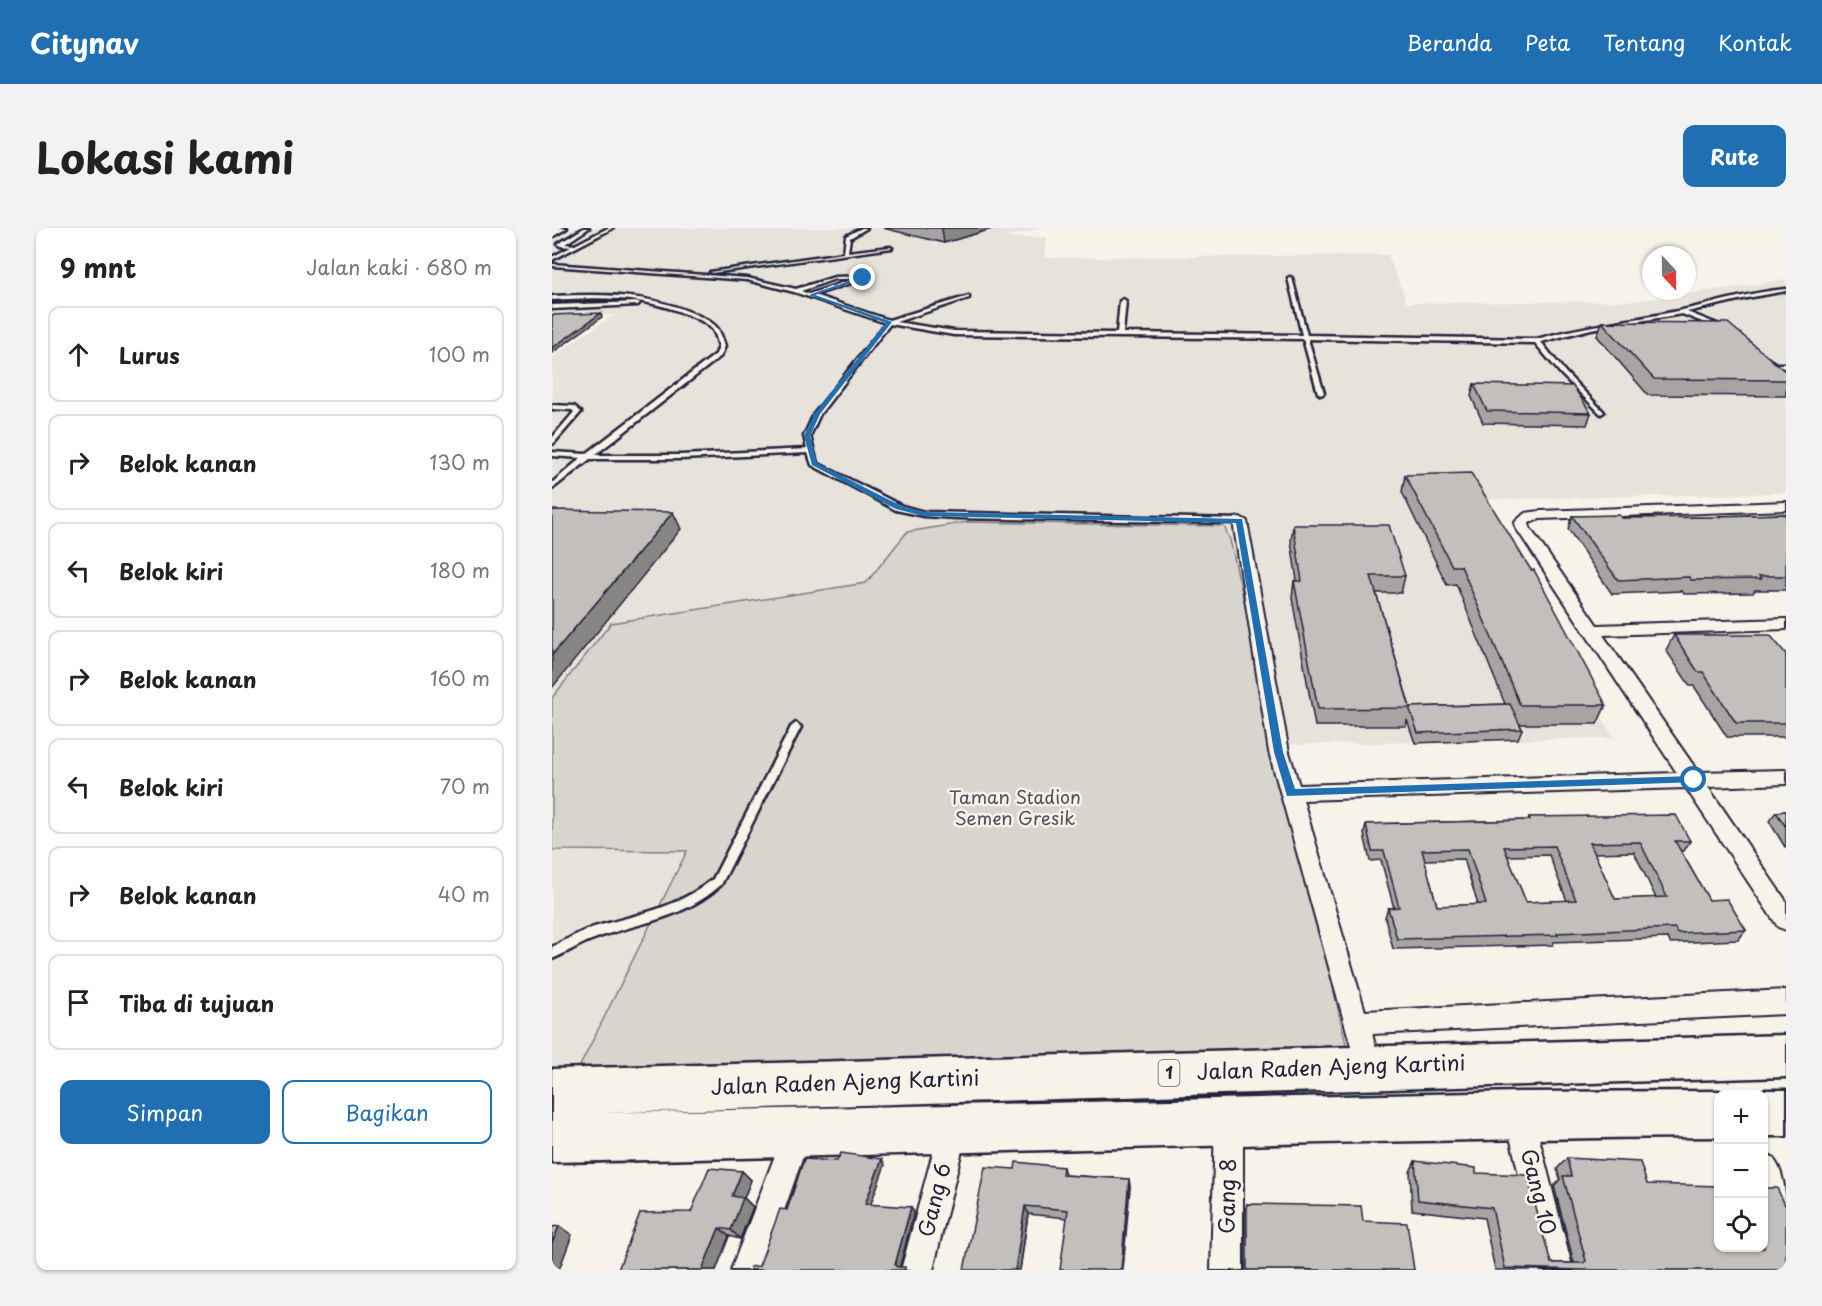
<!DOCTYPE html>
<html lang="id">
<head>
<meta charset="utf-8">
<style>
  :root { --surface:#fff; --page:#f2f2f2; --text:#222; --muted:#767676; --line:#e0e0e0; --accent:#1f6fb2 }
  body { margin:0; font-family:"Playpen Sans",sans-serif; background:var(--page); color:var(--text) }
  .controls { position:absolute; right:18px; bottom:18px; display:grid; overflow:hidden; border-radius:12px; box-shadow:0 2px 4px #0004 }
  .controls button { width:54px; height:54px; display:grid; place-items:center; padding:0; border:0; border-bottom:2px solid var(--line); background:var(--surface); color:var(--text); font:30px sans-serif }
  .compass { position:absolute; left:1090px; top:18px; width:54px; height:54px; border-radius:50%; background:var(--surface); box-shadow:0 2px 4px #0004; rotate:158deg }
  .stop { position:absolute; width:18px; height:18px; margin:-14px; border:4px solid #1f6fb2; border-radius:50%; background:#fff }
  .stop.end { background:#1f6fb2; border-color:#fff; box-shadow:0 2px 6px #0008 }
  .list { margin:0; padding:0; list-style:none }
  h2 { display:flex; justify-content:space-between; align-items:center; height:78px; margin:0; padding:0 24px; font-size:26px }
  h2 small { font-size:20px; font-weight:400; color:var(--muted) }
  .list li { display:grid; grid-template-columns:39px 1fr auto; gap:18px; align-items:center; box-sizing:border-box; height:96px; margin:0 12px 12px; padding:0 12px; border:2px solid var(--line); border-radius:12px }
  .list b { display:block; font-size:22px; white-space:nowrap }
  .list em { font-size:20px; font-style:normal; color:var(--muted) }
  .actions { display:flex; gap:12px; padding:18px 24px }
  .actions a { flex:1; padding:14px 0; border:2px solid var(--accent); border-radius:12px; text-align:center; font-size:21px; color:var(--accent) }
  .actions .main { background:var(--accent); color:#fff }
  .icon { flex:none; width:33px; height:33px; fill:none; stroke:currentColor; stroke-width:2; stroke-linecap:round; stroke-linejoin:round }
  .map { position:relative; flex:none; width:1234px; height:1042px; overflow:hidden; border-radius:12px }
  header { display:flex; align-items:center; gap:36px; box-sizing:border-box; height:84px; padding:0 30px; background:var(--accent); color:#fff }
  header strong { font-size:28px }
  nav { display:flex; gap:33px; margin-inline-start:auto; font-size:21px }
  .intro { display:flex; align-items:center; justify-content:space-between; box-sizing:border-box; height:144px; padding:0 36px }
  h1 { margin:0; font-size:42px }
  .button { padding:15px 27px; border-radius:12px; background:var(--accent); color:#fff; font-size:21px; font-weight:700 }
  main { display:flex; gap:36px; padding:0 36px }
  aside { flex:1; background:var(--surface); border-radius:12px; box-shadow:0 2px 4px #0004 }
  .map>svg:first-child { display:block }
  .built { fill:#e7e3db }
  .green { fill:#d8d5cf; stroke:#7d7c85; stroke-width:1.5 }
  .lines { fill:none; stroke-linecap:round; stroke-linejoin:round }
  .service-casing { stroke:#22223b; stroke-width:5 }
  .minor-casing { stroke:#22223b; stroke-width:4 }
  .trunk-casing { stroke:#22223b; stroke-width:5 }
  .service { fill:#f7f3e8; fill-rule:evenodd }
  .minor { fill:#f7f3e8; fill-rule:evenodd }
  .trunk { fill:#f7f3e8; fill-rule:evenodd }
  .wall { fill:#a7a4a3; stroke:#22223b; stroke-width:1.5; fill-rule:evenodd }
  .shaded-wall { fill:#888684; stroke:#22223b; stroke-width:1.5 }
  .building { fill:#c2bfbd; stroke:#22223b; stroke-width:1.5; fill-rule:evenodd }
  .route { fill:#1f6fb2 }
  .labels { text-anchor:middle; stroke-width:5; stroke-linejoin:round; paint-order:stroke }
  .shield { fill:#f7f3e8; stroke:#62616f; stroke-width:1.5 }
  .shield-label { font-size:16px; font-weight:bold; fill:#22223b }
  .park-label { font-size:18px; fill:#504f60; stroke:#f7f3e8 }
  .near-street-label { font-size:21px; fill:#22223b; stroke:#f7f3e8 }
</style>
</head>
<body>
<header>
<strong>Citynav</strong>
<nav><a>Beranda</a><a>Peta</a><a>Tentang</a><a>Kontak</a></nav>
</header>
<div class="intro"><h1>Lokasi kami</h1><a class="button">Rute</a></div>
<main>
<aside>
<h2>9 mnt<small>Jalan kaki · 680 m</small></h2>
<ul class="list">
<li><svg class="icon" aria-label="ahead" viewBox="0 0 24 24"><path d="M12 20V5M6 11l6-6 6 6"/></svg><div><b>Lurus</b></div><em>100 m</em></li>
<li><svg class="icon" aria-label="right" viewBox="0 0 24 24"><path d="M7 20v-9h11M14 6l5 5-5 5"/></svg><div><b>Belok kanan</b></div><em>130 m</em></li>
<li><svg class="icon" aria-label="left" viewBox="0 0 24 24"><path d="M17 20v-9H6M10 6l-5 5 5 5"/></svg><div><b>Belok kiri</b></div><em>180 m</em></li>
<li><svg class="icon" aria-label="right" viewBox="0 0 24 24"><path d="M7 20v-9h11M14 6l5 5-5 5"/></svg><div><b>Belok kanan</b></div><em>160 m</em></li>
<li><svg class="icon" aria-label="left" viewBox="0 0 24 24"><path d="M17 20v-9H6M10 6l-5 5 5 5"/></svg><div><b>Belok kiri</b></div><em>70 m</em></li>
<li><svg class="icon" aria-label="right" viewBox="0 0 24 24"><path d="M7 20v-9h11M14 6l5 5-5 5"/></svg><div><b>Belok kanan</b></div><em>40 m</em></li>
<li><svg class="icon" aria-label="arrive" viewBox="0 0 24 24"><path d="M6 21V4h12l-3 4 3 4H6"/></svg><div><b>Tiba di tujuan</b></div></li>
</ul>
<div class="actions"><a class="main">Simpan</a><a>Bagikan</a></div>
</aside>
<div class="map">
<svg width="1234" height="1042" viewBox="0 0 1234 1042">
  <rect width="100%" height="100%" fill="#f7f3e8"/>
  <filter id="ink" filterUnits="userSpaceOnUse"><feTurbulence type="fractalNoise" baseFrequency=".0167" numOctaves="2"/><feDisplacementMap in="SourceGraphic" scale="12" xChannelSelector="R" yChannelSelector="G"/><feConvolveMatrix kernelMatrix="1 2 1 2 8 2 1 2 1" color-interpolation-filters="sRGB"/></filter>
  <g filter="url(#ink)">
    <path class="built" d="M22 0H488L451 10 495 9 493 30 836 27 855 75 1083 73 1234 52V265L921 272 1062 510 726 517 800 842 0 858V129L61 87 0 89V13Z"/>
    <path class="green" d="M416 294 672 298 678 312 800 842 18 858 135 623 0 622V470L59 395 314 355 355 304Z"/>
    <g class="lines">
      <g class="service-casing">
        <path id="service" d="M32 0H37L13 16 23 17 56 0H61L0 32V29L19 19 8 18 6 16Z
          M310 0H315L298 10 296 24 338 19 340 20 160 45 158 44 292 25 294 8Z
          M0 36 195 50 244 61 283 49 312 48 314 50 262 67 337 92 417 68V70L344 94 402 103 565 105 568 73 571 71 574 73 571 105 750 107 736 50 738 49 740 50 755 107 985 111C1032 97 1081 93 1130 82 1165 75 1198 64 1234 61V63L1195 70 1135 84 1173 99 1171 102 1130 86 1039 101 989 114 1013 144 1051 183 1052 184 1049 186 1009 146 983 115 756 111 772 165 769 167 766 165 751 111 402 107 338 96 268 186 258 208 265 235 350 278 372 284 688 291 692 293 688 295 404 290 372 288 344 282 260 237 256 225 129 231H38L0 261V255L29 230 0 228V224L34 226 164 126 167 118C165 113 164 106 160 101 154 94 144 90 136 87 92 68 47 69 0 72V68C47 66 93 65 138 84 147 88 159 92 166 101 169 106 171 112 173 118L169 128 43 227H129L255 221 252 208 262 186 334 95 242 64 195 52 0 38ZM283 51H302L257 66 249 63Z
          M88 74 86 77 0 81V77Z
          M1215 130 1224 136H1234V140L1221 139 1212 132Z
          M0 177 22 178 29 184 2 215 0 216V210L22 184 20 182 0 181Z
          M244 495 249 499 169 657C128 693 89 693 42 711 27 716 15 725 0 731V719C14 712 27 704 42 699 86 686 124 681 161 651L239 499Z"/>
      </g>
      <g class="minor-casing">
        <path id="minor" d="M1234 274V282L988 291 977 295 978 300 1045 397 1234 391V401L1051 407 1146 544 1234 542V556L1156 559 1234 673V702L1226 699 1134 560 751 572 813 783 1234 762V786L820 806 829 838 825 847 816 851 807 847 717 524 681 293 683 290 688 289 695 293 737 524 747 557 1125 545 964 300 963 294 973 285 988 283Z
          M967 873 977 877 981 887 1021 1042H989L953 887 957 877Z
          M677 880 687 884 691 894V1042H659L663 894 667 884Z
          M401 888 411 892 415 902 381 1042H349L387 902 391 892Z
          M245 892 255 896 259 906 211 1042H179L235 896Z
          M1212 923C1234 934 1234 970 1234 995L1223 991 1212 967Z"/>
      </g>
      <g class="trunk-casing">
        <path id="trunk" d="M0 0H15L0 9Z
          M1234 807V849L46 885 967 864 1166 863 1176 866H1166V909C777 911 389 927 0 934V841Z
          M1212 862H1234V908H1212V866H1200Z"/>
      </g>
      <use href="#service" class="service"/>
      <use href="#minor" class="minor"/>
      <use href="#trunk" class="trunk"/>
    </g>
    <path class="wall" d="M331 0H443L392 15Z
      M1050 94 1234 144V168L1096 167 1045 108Z
      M922 156 1039 185 1035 197 931 195 919 168Z
      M853 247 1054 477 1045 496H968L970 501 966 511 863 515 855 492 854 498H763L740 370 742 353H745L739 313 741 297 853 348 849 365H824L858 479 953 476 904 356 895 357 850 264Z
      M1234 286V362H1203L1201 365 1132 366 1130 363 1060 366 1016 301 1020 288 1070 290 1167 289V288Z
      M1122 407 1234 426V509H1175L1142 458H1138L1114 422Z
      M1234 583V619H1233L1217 593 1224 584Z
      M977 589 1138 613 1132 623H1129L1157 672 1194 702 1186 712 1118 715 1116 710 1002 714 1001 717 841 721 833 689 836 680H842L829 632 818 633 812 606 814 596 976 592ZM1082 624 1104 670 1063 671 1042 625ZM997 627 1015 673 974 674 955 628ZM912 631 926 677 885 678 872 632Z
      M1015 930 1095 956 1234 1042H943L932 990 860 982 858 944 863 933 924 945 999 1035H1022L1002 958 1008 951 1005 941Z
      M511 939 513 947 577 951 578 960 515 990 476 986 468 1042 463 941Z
      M190 943 199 952 192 970 201 979 188 1011 177 1008 164 1042H66Z
      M695 976 811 993 862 1042H693V983Z"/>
    <path class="shaded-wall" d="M392 0H443L392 15 390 1Z
      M49 85 50 89 0 125V120Z
      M121 284 129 301 0 460V427Z
      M330 931 333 937 317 981 313 976Z
      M190 943 199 952 192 970 201 979 188 1011 179 1002 180 968Z
      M577 951 578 960 571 1042H569Z
      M473 978 476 986 468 1042H463Z
      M359 979 362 984 347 1041 343 1037Z
      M7 998 20 1007 7 1042H0V1015Z
      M167 1000 177 1008 164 1042H150Z"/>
    <path class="building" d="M49 85 0 120V87Z
      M1050 94 1176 95 1234 144V152L1102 151Z
      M922 156 1021 158 1039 185 935 183Z
      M919 245 979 342H982L1054 477H968L909 338H900L853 247Z
      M0 282 121 284 0 427Z
      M1234 286V348H1207L1209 351 1139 352 1137 349 1066 352 1020 288 1067 287 1070 290 1168 289 1167 288Z
      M741 297H837L853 348H819L858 480 766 481 742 353H750Z
      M1122 407H1218L1234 426V495H1184L1151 444H1146Z
      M958 476 970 501 866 505 858 482V479Z
      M1234 583V599L1224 584Z
      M1124 587 1138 613H1123L1157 672 1175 671 1194 702 1125 705 1123 700 1005 705 1006 707 845 711 836 680 847 679 832 623H820L814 596 978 592 977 589ZM1088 614 1115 669 1063 671 1038 615ZM1002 618 1024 672 974 674 952 619ZM916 621 934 676 885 678 870 622Z
      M289 925 330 931 313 976 359 979 343 1037 345 1039H353V1042H198V1039L207 1038 228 981 235 982 252 931 285 933Z
      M1015 930 1088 934 1095 956 1167 958V1020H1212V960H1225L1234 979V1042H1030L953 1040 940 980 866 972 863 933 924 940V945L975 947 999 1035H1031L1034 1033 1011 948H1019Z
      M464 934 511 939 510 947 577 951 569 1042H508L516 982 473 978 463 1042H412L433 939 463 941Z
      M157 940 190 943 180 968 191 970 179 1002 167 1000 150 1042H66L88 985 139 984Z
      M695 976 809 978 811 993 855 995 862 1042H765L744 1041V1042H695Z
      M7 998 0 1015V999Z"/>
  </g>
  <path class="route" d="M309 49 313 50 263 67 340 94 268 186 258 208 265 235 349 278 372 284 690 291 731 524 743 561 1142 548 1146 549V554L735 568 722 524 684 295 372 288 344 281 260 237 252 208 262 186 334 95 257 67Z"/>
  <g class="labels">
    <rect class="shield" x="606.5" y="832" width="21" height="26" rx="4.5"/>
    <g class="shield-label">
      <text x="617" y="851">1</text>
    </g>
    <g class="park-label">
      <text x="463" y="576">Taman Stadion<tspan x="463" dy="21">Semen Gresik</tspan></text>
    </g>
    <g class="near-street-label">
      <text transform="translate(779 840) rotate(-2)" y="7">Jalan Raden Ajeng Kartini</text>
      <text transform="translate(293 855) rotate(-2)" y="7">Jalan Raden Ajeng Kartini</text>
      <text transform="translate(986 964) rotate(76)" y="7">Gang 10</text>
      <text transform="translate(676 968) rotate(-89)" y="7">Gang 8</text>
      <text transform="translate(383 972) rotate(-76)" y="7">Gang 6</text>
    </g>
  </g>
</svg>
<div class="controls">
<button>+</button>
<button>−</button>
<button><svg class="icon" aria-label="locate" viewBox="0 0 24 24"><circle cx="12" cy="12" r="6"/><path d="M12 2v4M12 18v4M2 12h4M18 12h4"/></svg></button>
</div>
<svg class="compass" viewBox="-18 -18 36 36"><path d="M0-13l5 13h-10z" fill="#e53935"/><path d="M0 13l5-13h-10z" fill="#767676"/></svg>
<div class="stop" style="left:1142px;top:552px"></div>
<div class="stop end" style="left:311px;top:50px"></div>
</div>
</main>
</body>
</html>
